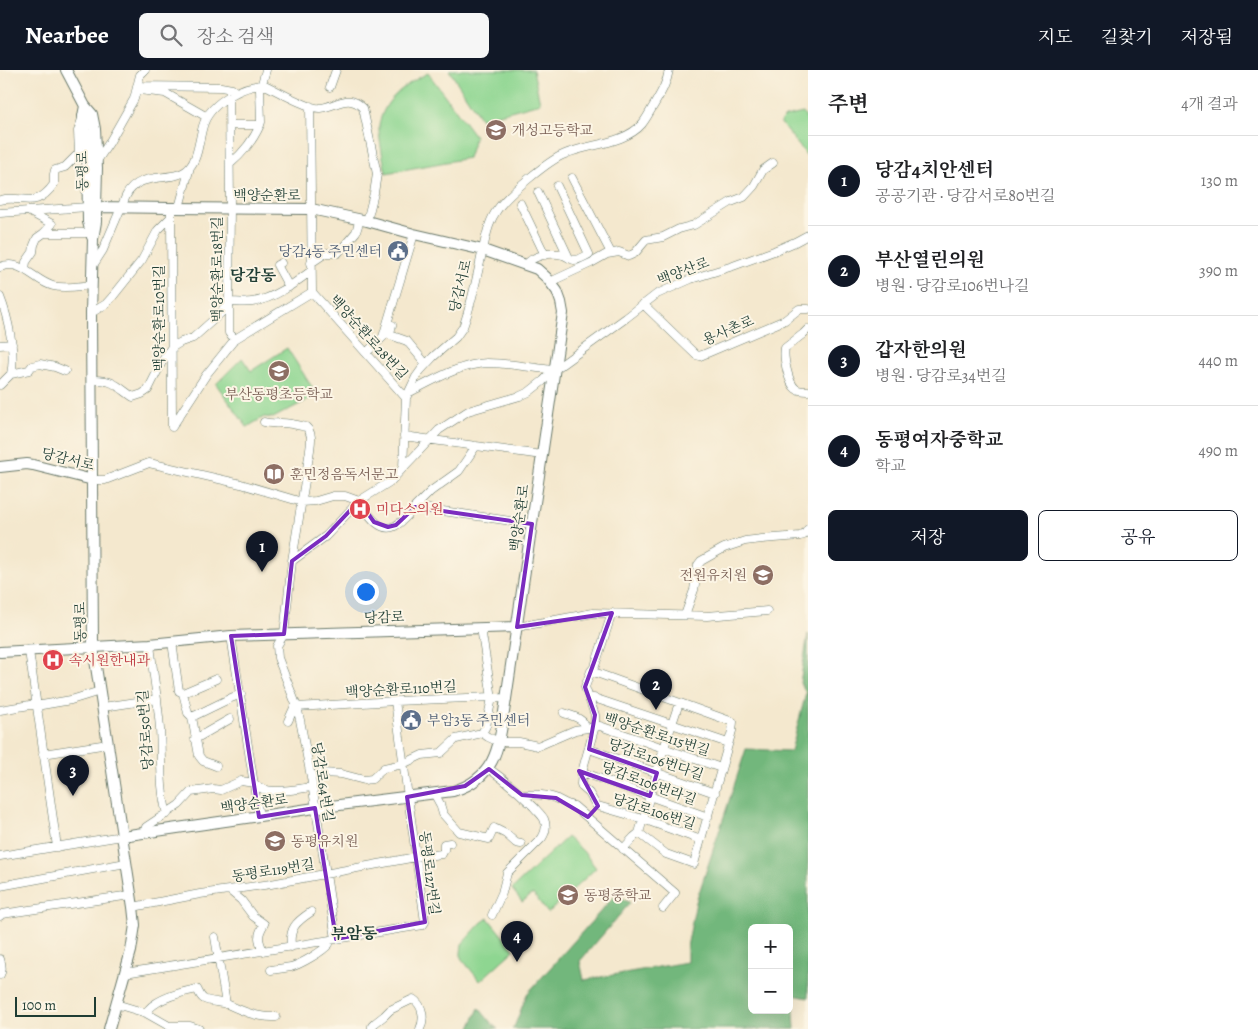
<!DOCTYPE html>
<html lang="ko">
<head>
<meta charset="utf-8">
<style>
  :root { --surface:#fff; --page:#f6f6f6; --text:#202124; --muted:#757577; --line:#e0e0e0; --accent:#111827 }
  body { margin:0; font-family:Alegreya,"Noto Serif KR",serif; background:var(--page); color:var(--text) }
  .controls { position:absolute; right:15px; bottom:15px; display:grid; overflow:hidden; border-radius:8px; box-shadow:0 5px 20px #0002 }
  .controls button { width:45px; height:45px; display:grid; place-items:center; padding:0; border:0; border-bottom:1px solid var(--line); background:var(--surface); color:var(--text); font:25px sans-serif }
  .scale { position:absolute; left:15px; bottom:12px; width:81px; box-sizing:border-box; padding-left:5px; border:2px solid #1f3d34; border-top:0; font-size:14px; line-height:18px; white-space:nowrap; color:#1f3d34; -webkit-text-stroke:4px #fcf5e5; paint-order:stroke }
  .you { position:absolute; left:365px; top:521px; width:18px; height:18px; margin:-12px; border:4px solid #fff; border-radius:50%; background:#1a73e8; box-shadow:0 0 0 8px #1a73e833 }
  .badge { display:grid; place-items:center; width:32px; height:32px; border-radius:50%; background:var(--accent); color:#fff; font-size:16px; font-weight:700 }
  .pin { position:absolute; translate:-50% -41px; filter:drop-shadow(0 1px 2px #0008) }
  .pin::after { content:''; position:absolute; top:26px; width:18px; height:15px; background:inherit; clip-path:polygon(0 0,100% 0,50% 100%) }
  .list { margin:0; padding:0; list-style:none }
  h2 { display:flex; justify-content:space-between; align-items:center; height:65px; margin:0; padding:0 20px; font-size:21px }
  h2 small { font-size:16px; font-weight:400; color:var(--muted) }
  .list li { display:grid; grid-template-columns:32px 1fr auto; gap:15px; align-items:center; box-sizing:border-box; height:90px; padding:0 20px; border-top:1px solid var(--line) }
  .list b { display:block; font-size:19px; white-space:nowrap }
  .list p { margin:0; font-size:16px; white-space:nowrap; color:var(--muted) }
  .list em { font-size:16px; font-style:normal; color:var(--muted) }
  .actions { display:flex; gap:10px; padding:15px 20px }
  .actions a { flex:1; padding:11px 0; border:1px solid var(--accent); border-radius:8px; text-align:center; font-size:18px; color:var(--accent) }
  .actions .main { background:var(--accent); color:#fff }
  .icon { flex:none; width:28px; height:28px; fill:none; stroke:currentColor; stroke-width:2; stroke-linecap:round; stroke-linejoin:round }
  .map { position:relative; flex:none; width:808px; height:959px; overflow:hidden }
  header { display:flex; align-items:center; gap:30px; box-sizing:border-box; height:70px; padding:0 25px; background:var(--accent); color:#fff }
  header strong { font-size:24px }
  nav { display:flex; gap:28px; margin-inline-start:auto; font-size:18px }
  .search { width:350px; height:45px; background:var(--page); display:flex; align-items:center; gap:12px; box-sizing:border-box; padding:0 18px; border-radius:8px; color:var(--muted); font-size:19px }
  main { display:flex }
  aside { flex:1; background:var(--surface) }
  .map>svg:first-child { display:block }
  .green { fill:#8ed691; stroke:#568a62 }
  .forest { fill:#72b77b; stroke:#487a58; fill-rule:evenodd }
  .lines { fill:none; stroke-linecap:round; stroke-linejoin:round }
  .minor-casing { stroke:#6a796a; stroke-width:9 }
  .major-casing { stroke:#6a796a; stroke-width:12 }
  .minor { stroke:#fff; stroke-width:8 }
  .major { stroke:#fff; stroke-width:10 }
  .marked { fill:none; stroke:#7b2cbf; stroke-width:4; stroke-linejoin:round }
  .labels { text-anchor:middle; stroke-width:4; stroke-linejoin:round; paint-order:stroke }
  .education-label { font-size:14px; fill:#785e54; stroke:#fcf5e5; text-anchor:start }
  .street-label { font-size:14px; fill:#1f3d34; stroke:#fcf5e5 }
  .service-label { font-size:14px; fill:#4e5e75; stroke:#fcf5e5; text-anchor:end }
  .health-label { font-size:14px; fill:#be3a42; stroke:#fcf5e5; text-anchor:start }
  .quarter-label { font-size:16px; font-weight:bold; fill:#1f3d34; stroke:#fcf5e5 }
</style>
</head>
<body>
<header>
<strong>Nearbee</strong>
<div class="search"><svg class="icon" aria-label="search" viewBox="0 0 24 24"><circle cx="10" cy="10" r="6"/><path d="M15 15l6 6"/></svg>장소 검색</div>
<nav><a>지도</a><a>길찾기</a><a>저장됨</a></nav>
</header>
<main>
<div class="map">
<svg width="808" height="959" viewBox="0 0 808 959">
  <rect width="100%" height="100%" fill="#fcf5e5"/>
  <filter id="ink" filterUnits="userSpaceOnUse"><feTurbulence type="fractalNoise" baseFrequency=".02" numOctaves="2"/><feDisplacementMap in="SourceGraphic" scale="10" xChannelSelector="R" yChannelSelector="G"/><feConvolveMatrix kernelMatrix="1 2 1 2 8 2 1 2 1" color-interpolation-filters="sRGB"/></filter>
  <filter id="wash" filterUnits="userSpaceOnUse"><feTurbulence type="fractalNoise" baseFrequency=".0096" numOctaves="4" result="noise"/><feDisplacementMap in="SourceGraphic" scale="20" xChannelSelector="R" yChannelSelector="G"/><feGaussianBlur stdDeviation="1.12" result="paint"/><feColorMatrix in="noise" values="0 0 0 0 0 0 0 0 0 0 0 0 0 0 0 0 0 1.4 0 .05"/><feComposite in="paint" operator="in"/></filter>
  <g filter="url(#wash)">
    <rect width="100%" height="100%" fill="#f4e8ce"/>
    <path class="green" d="M449 0H533L540 33 481 49Z
      M428 3 475 66 468 88 386 103C384 92 378 65 379 56 383 29 406 14 428 3Z
      M803 43 808 50V87L780 52 785 47Z
      M287 278 317 325 273 348 264 347 247 357 216 314 242 288 251 301Z
      M567 767 583 781 596 798 548 843 533 824 522 832 512 819Z
      M488 848 514 880 480 911 461 888V883L462 874 481 853Z"/>
    <path class="forest" d="M808 564V928L793 925 795 959H512L515 955 527 924 616 824 630 833 580 891 584 910 687 892V877L696 832 746 679 791 681 806 623 800 613ZM752 858H789V940H752Z
      M479 938 493 955 498 959H471L470 958Z"/>
  </g>
  <g filter="url(#ink)">
    <g class="lines">
      <g class="minor-casing">
        <path id="minor" d="M137 16 221 17 232 19 236 22
          M330 17 336 0
          M139 20 165 23 207 47
          M229 26 230 138 229 232V263L235 269
          M310 36 312 222 406 328
          M230 55H260
          M97 91 109 73 134 29 140 5 145 0
          M230 94C243 83 253 71 260 55L261 52 260 20 266 0
          M572 108 611 183
          M538 122 569 188
          M0 130C23 124 35 141 54 114V104L55 100 65 97 79 83 78 61 82 49
          M520 133 545 185
          M171 138 172 357
          M177 138 180 134 190 97
          M0 143 88 137
          M44 163H91
          M281 193 277 195 289 217
          M311 193 326 183H338L356 162 360 149
          M526 195C533 185 551 182 563 185 566 186 570 189 574 190 579 190 584 187 589 184L557 116
          M0 197C21 188 34 211 53 216 65 219 80 216 92 215
          M92 197 103 180 126 126C140 98 176 115 190 97 199 87 199 66 204 53 211 33 246 12 267 16 277 21 312 40 320 38 337 36 348 23 363 38L377 104 374 123 367 151
          M25 199 26 192 33 182 34 175 37 168 44 163 52 154 28 141
          M550 212 591 193 607 184 619 182 629 186 635 183 646 170 663 167 679 159 694 155 731 132 744 127 754 116 763 100 773 93
          M0 227C8 247 16 283 11 304L0 315
          M643 234 696 285 700 286 785 250 799 239H808
          M91 243 106 234 114 225 142 190 158 160 171 147
          M392 255 390 263V265L407 271 426 294
          M808 259 803 264 785 278C783 287 788 313 796 319 800 321 804 321 808 321
          M0 275 12 274
          M366 283 383 267 414 164
          M11 304 29 300 32 296 40 294 55 297 65 301
          M92 310C113 309 117 316 133 327L142 324 148 320 163 290 171 278 181 272 193 268 222 242 226 233 229 232C236 232 245 233 252 232 274 229 295 213 311 201
          M410 322C434 310 460 294 487 293 508 293 533 298 554 300
          M264 352C270 354 275 353 281 353 289 353 298 355 306 357 313 363 311 372 310 380L292 491 284 564 277 576 278 588 297 637 300 650 311 707 336 869
          M172 357 206 305 235 269 312 222
          M404 366 542 385
          M403 398 439 360 468 341 520 326 529 322 543 311 554 300 626 248 657 224 691 209 733 196 774 181 795 172 808 165
          M93 410H105L149 393 241 414 302 432 316 431 333 426H345L359 431
          M359 431C367 442 379 464 395 456 403 452 409 443 415 437L532 454
          M415 437 431 421 459 401 476 376
          M292 491 326 466 359 431 391 411 403 398 406 328 416 307 421 300 433 287 456 267 463 257C472 233 477 207 482 183 486 168 488 152 497 140 507 125 549 90 565 84 588 74 625 74 642 54 647 48 650 41 654 35 661 23 667 13 669 0
          M612 543 595 596 591 601 585 617 595 645V656L582 702 581 714 582 717 589 723 596 735 598 736 643 749 701 770
          M685 545 694 520 698 495 701 491 724 478 745 471 762 469 800 466 804 465 808 459
          M517 557 593 543 707 546 767 541
          M481 558 492 628 486 656 482 663
          M231 566 259 747
          M172 572 179 621 183 623 188 643 192 647
          M150 574C153 603 158 631 160 659 162 688 159 716 167 744
          M29 581 57 777
          M591 601 733 652 732 661 694 794 666 784 639 763 634 767 623 779
          M183 623 216 609
          M590 628H594L728 673
          M36 636 71 630 100 621
          M103 637 157 629
          M0 640 36 634
          M564 643C572 646 584 648 586 658
          M288 651 294 638 297 637 395 631 491 627 506 629
          M195 669 230 649
          M589 679 715 723
          M43 684 108 674
          M216 696 203 691 199 686 192 647 231 628 241 624
          M488 698C505 710 520 723 534 737 537 741 542 745 544 749 547 756 546 762 542 768L507 803 502 823 492 845
          M582 702 708 747
          M311 707 321 703 341 704 364 710 372 709 384 698 403 694 422 685 441 683 456 669 482 663 488 667 499 672H519L538 676 575 660 600 656 721 698
          M434 723 440 734 443 744 459 762 489 769 494 758 506 764 516 773 521 774
          M522 725C533 724 545 724 555 728 562 731 567 735 574 736L675 823 663 838
          M144 763 146 757 179 735 191 722 213 719 221 720 241 711 254 713C265 727 296 719 312 717
          M639 763 664 678 679 633
          M0 786 122 766
          M0 816 126 793
          M229 820 241 830 253 846 264 854C257 866 258 869 263 881
          M133 837 200 824 271 814 416 787 442 784 444 780V774L450 773
          M0 846 2 844 131 825
          M215 867 226 934
          M291 877C289 858 296 852 311 842
          M0 889C2 895 3 900 0 905
          M271 900C278 899 285 898 291 897 301 894 322 882 329 874L330 870
          M125 903 423 855 425 852 395 631
          M116 934 146 943 169 956H190L199 959
          M146 943C154 929 182 922 197 919 199 922 200 927 204 929 209 932 220 932 227 934 242 941 258 948 276 947
          M372 959V956L375 953 384 946 390 940 413 929C423 935 425 949 420 959"/>
      </g>
      <g class="major-casing">
        <path id="major" d="M66 0 85 36 92 44 95 59 97 98 96 137V152L93 169 91 243 93 577 133 837 135 855 131 881 109 959
          M85 36 83 46 87 75 88 152 92 167
          M96 137 171 138 311 139 367 151 414 164 483 180 537 199 547 208 557 221 561 232 563 243 506 629C499 671 500 707 453 721L315 738 122 766
          M0 397 27 394 33 395 93 410
          M0 582 150 574 231 566 517 557"/>
      </g>
      <use href="#minor" class="minor"/>
      <use href="#major" class="major"/>
    </g>
  </g>
  <path class="marked" d="M359 431 374 452 388 457 396 455 415 437 532 454 517 557 612 543 585 617 595 645 589 679 657 703 650 726 579 701 598 736 588 747 556 728 522 725 489 699 465 716 407 727 425 852 336 869 315 738 259 747 231 566 284 564 292 491 326 466Z"/>
  <defs>
    <g id="school-disc" transform="scale(1.125)"><circle r="9.5" fill="#8d6e63" stroke="#fcf5e5"/><path d="M0-5L7-2L0 1L-7-2ZM-4 1L0 2.5L4 1V4Q0 6-4 4Z" fill="#fff"/></g>
    <g id="civic-disc" transform="scale(1.125)"><circle r="9.5" fill="#5c6f8a" stroke="#fcf5e5"/><path d="M-.6-6.5H3V-4.5H.6V-3L4-1V1h2V6H-6V1h2V-1L-.6-3ZM-1.2 2.5V6h2.4V2.5Z" fill="#fff"/></g>
    <g id="library-disc" transform="scale(1.125)"><circle r="9.5" fill="#8d6e63" stroke="#fcf5e5"/><path d="M-6-4Q-3-5.5-.7-3.5V5Q-3 3-6 4ZM6-4Q3-5.5 .7-3.5V5Q3 3 6 4Z" fill="#fff"/></g>
    <g id="hospital-disc" transform="scale(1.125)"><circle r="9.5" fill="#e0444e" stroke="#fcf5e5"/><path d="M-5-5h3v3.5h4V-5h3V5h-3V1.5h-4V5h-3Z" fill="#fff"/></g>
  </defs>
  <g fill-rule="evenodd">
    <use href="#school-disc" x="496" y="60"/>
    <use href="#civic-disc" x="398" y="181"/>
    <use href="#school-disc" x="279" y="301"/>
    <use href="#library-disc" x="274" y="404"/>
    <use href="#hospital-disc" x="360" y="439"/>
    <use href="#school-disc" x="763" y="505"/>
    <use href="#hospital-disc" x="53" y="590"/>
    <use href="#civic-disc" x="411" y="650"/>
    <use href="#school-disc" x="275" y="771"/>
    <use href="#school-disc" x="568" y="825"/>
  </g>
  <g class="labels">
    <g class="education-label">
      <text x="512" y="65">개성고등학교</text>
      <text x="279" y="329" text-anchor="middle">부산동평초등학교</text>
      <text x="290" y="409">훈민정음독서문고</text>
      <text x="747" y="510" text-anchor="end">전원유치원</text>
      <text x="291" y="776">동평유치원</text>
      <text x="584" y="830">동평중학교</text>
    </g>
    <g class="street-label">
      <text transform="translate(82 101) rotate(-91)" y="5">동평로</text>
      <text x="267" y="130">백양순환로</text>
      <text transform="translate(217 199) rotate(-90)" y="5">백양순환로18번길</text>
      <text transform="translate(683 201) rotate(-21)" y="5">백양산로</text>
      <text transform="translate(460 216) rotate(-76)" y="5">당감서로</text>
      <text transform="translate(159 248) rotate(-90)" y="5">백양순환로10번길</text>
      <text transform="translate(728 260) rotate(-23)" y="5">용사촌로</text>
      <text transform="translate(369 267) rotate(48)" y="5">백양순환로28번길</text>
      <text transform="translate(68 389) rotate(14)" y="5">당감서로</text>
      <text transform="translate(519 448) rotate(-82)" y="5">백양순환로</text>
      <text transform="translate(384 547) rotate(-2)" y="5">당감로</text>
      <text transform="translate(80 552) rotate(-91)" y="5">동평로</text>
      <text transform="translate(401 619) rotate(-3)" y="5">백양순환로110번길</text>
      <text transform="translate(145 660) rotate(-94)" y="5">당감로50번길</text>
      <text transform="translate(657 664) rotate(18)" y="5">백양순환로115번길</text>
      <text transform="translate(656 689) rotate(19)" y="5">당감로106번다길</text>
      <text transform="translate(323 712) rotate(81)" y="5">당감로64번길</text>
      <text transform="translate(649 713) rotate(20)" y="5">당감로106번라길</text>
      <text transform="translate(254 733) rotate(-8)" y="5">백양순환로</text>
      <text transform="translate(654 741) rotate(18)" y="5">당감로106번길</text>
      <text transform="translate(273 800) rotate(-9)" y="5">동평로119번길</text>
      <text transform="translate(430 803) rotate(83)" y="5">동평로127번길</text>
    </g>
    <g class="service-label">
      <text x="382" y="186">당감4동 주민센터</text>
      <text x="427" y="655" text-anchor="start">부암3동 주민센터</text>
    </g>
    <g class="health-label">
      <text x="376" y="444">미다스의원</text>
      <text x="69" y="595">속시원한내과</text>
    </g>
    <g class="quarter-label">
      <text x="253" y="211">당감동</text>
      <text x="354" y="869">부암동</text>
    </g>
  </g>
</svg>
<div class="controls">
<button>+</button>
<button>−</button>
</div>
<div class="scale">100 m</div>
<div class="you"></div>
<div class="pin badge" style="left:262px;top:502px">1</div>
<div class="pin badge" style="left:656px;top:640px">2</div>
<div class="pin badge" style="left:73px;top:726px">3</div>
<div class="pin badge" style="left:517px;top:892px">4</div>
</div>
<aside>
<h2>주변<small>4개 결과</small></h2>
<ul class="list">
<li><span class="badge">1</span><div><b>당감4치안센터</b><p>공공기관 · 당감서로80번길</p></div><em>130 m</em></li>
<li><span class="badge">2</span><div><b>부산열린의원</b><p>병원 · 당감로106번나길</p></div><em>390 m</em></li>
<li><span class="badge">3</span><div><b>갑자한의원</b><p>병원 · 당감로34번길</p></div><em>440 m</em></li>
<li><span class="badge">4</span><div><b>동평여자중학교</b><p>학교</p></div><em>490 m</em></li>
</ul>
<div class="actions"><a class="main">저장</a><a>공유</a></div>
</aside>
</main>
</body>
</html>
